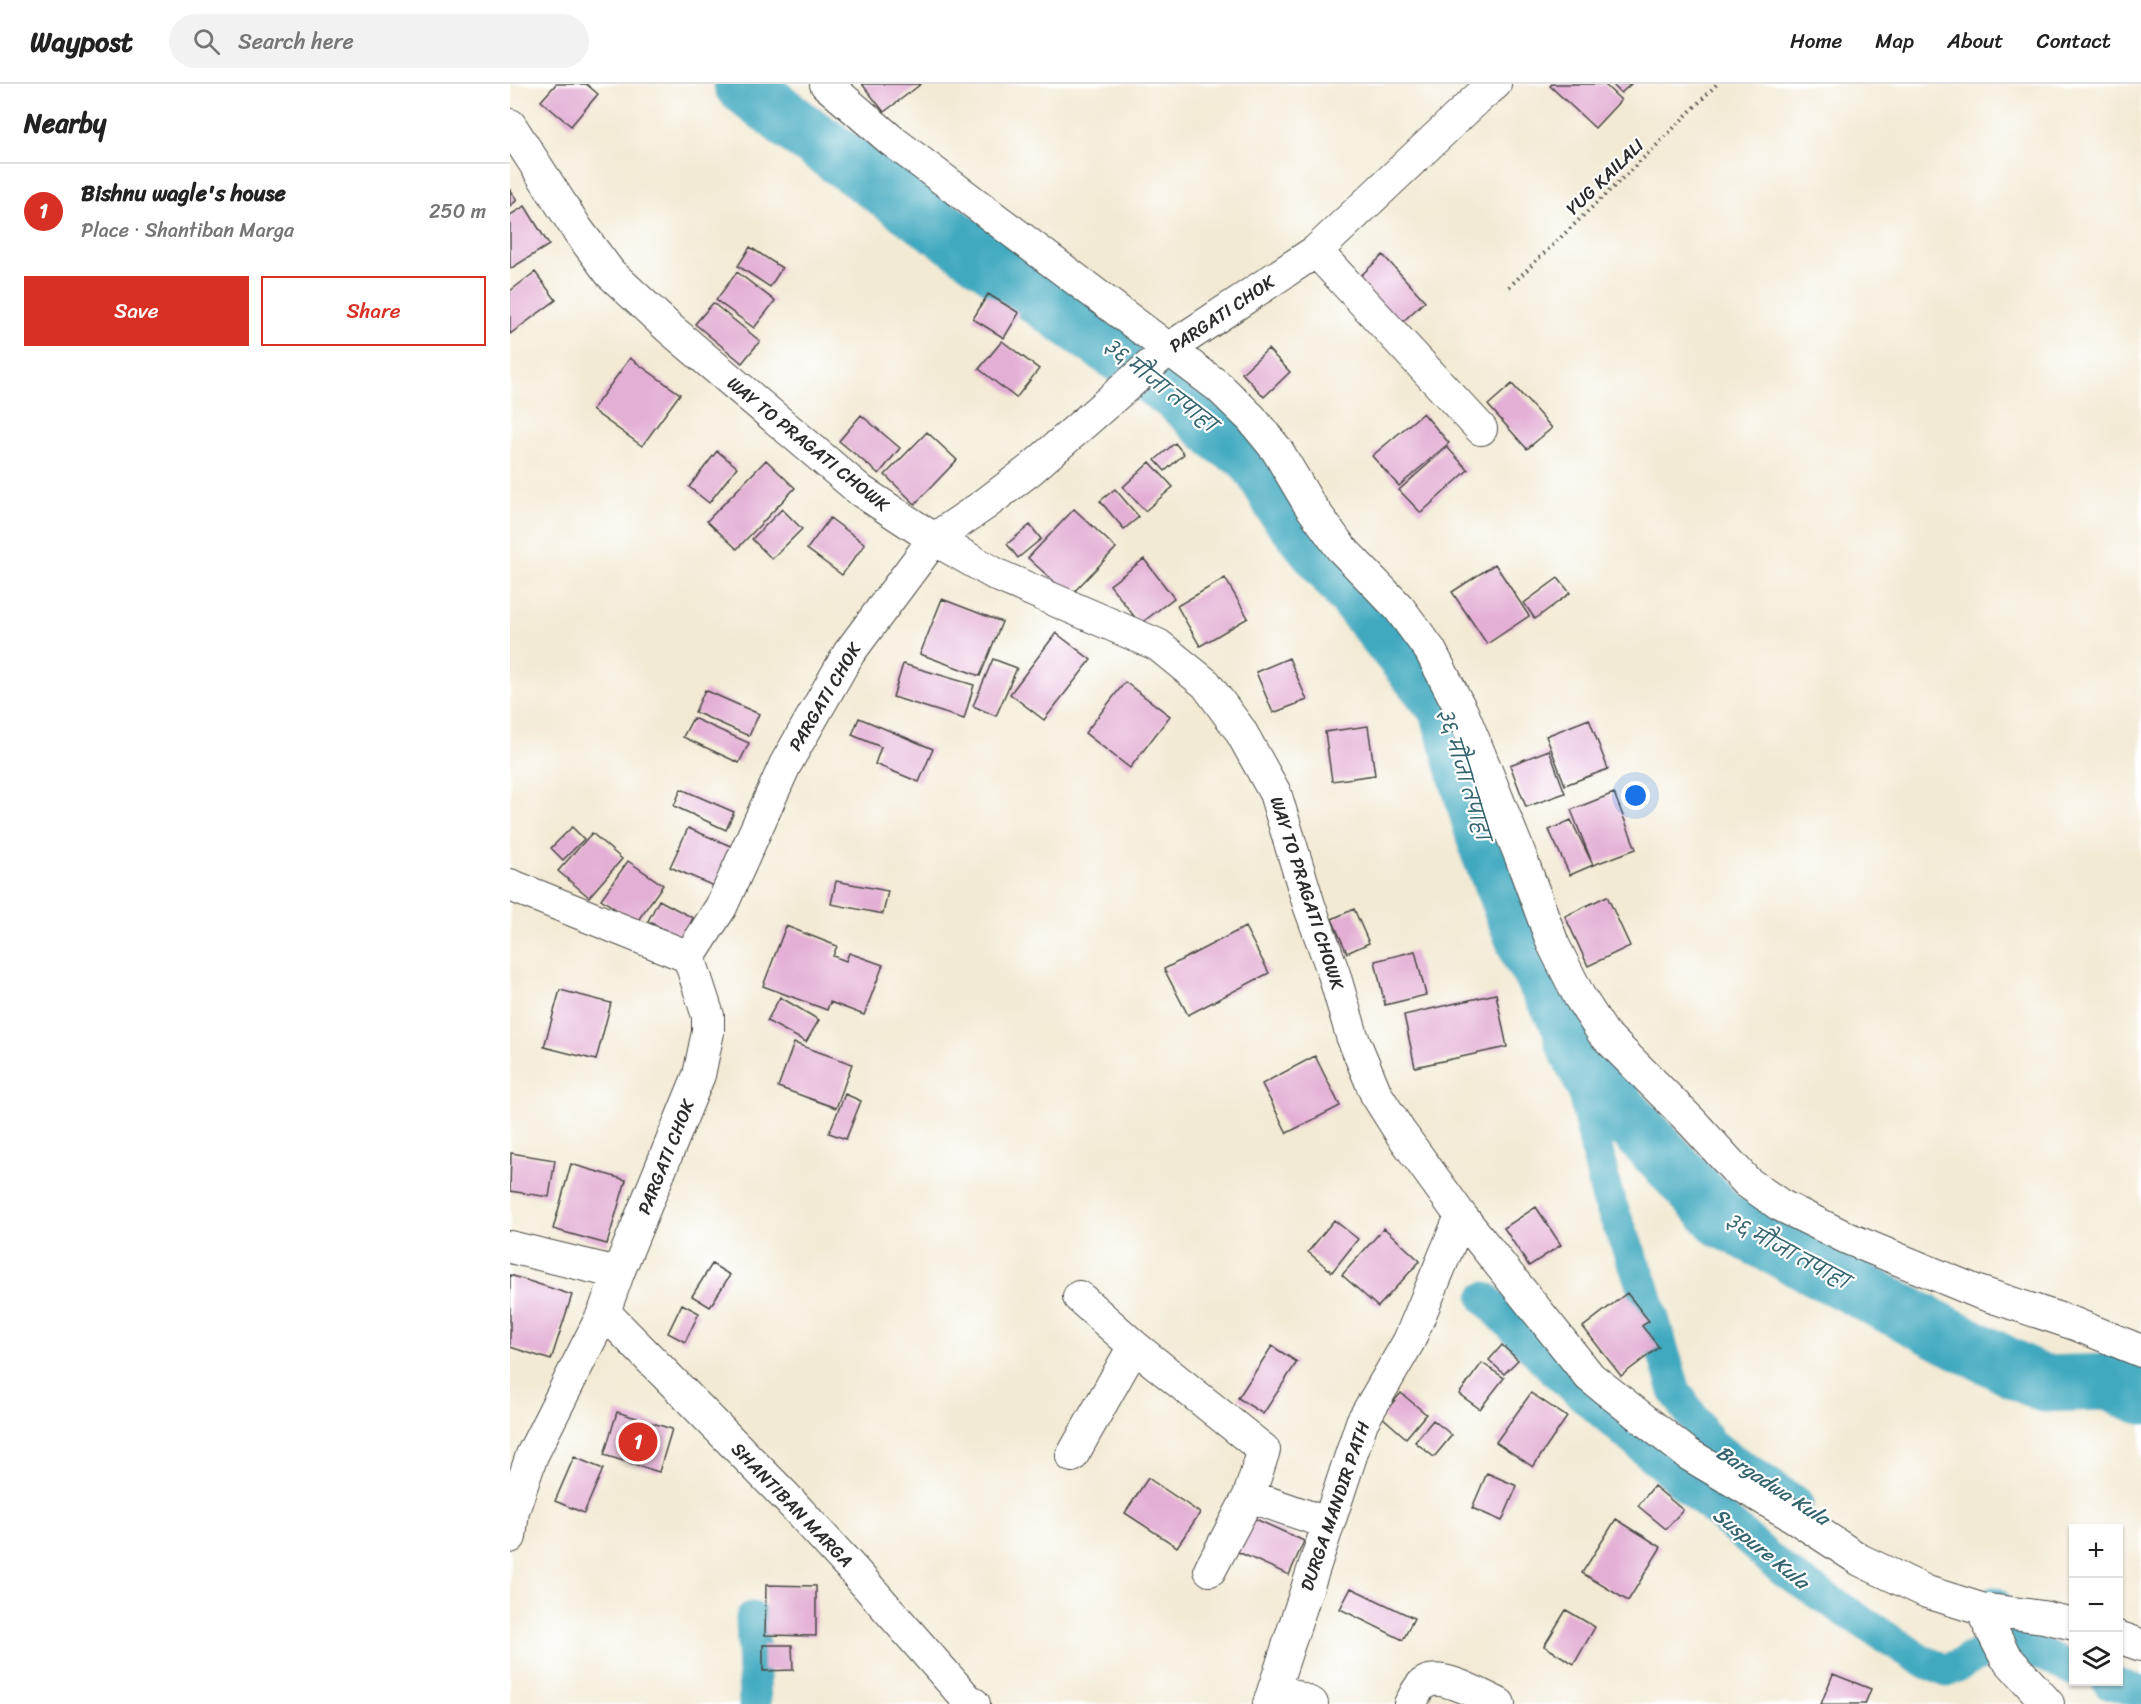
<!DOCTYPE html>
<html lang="en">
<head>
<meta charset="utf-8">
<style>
  :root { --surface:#fff; --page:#f2f2f2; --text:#222; --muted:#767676; --line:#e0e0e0; --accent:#d93025 }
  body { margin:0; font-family:Sriracha,"Playpen Sans Deva",sans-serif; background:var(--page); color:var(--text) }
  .controls { position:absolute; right:18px; bottom:18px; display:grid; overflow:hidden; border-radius:0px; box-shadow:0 2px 4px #0004 }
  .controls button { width:54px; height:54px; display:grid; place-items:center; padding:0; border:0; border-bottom:2px solid var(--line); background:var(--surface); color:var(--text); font:30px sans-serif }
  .you { position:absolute; left:1126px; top:712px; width:21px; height:21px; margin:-15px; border:4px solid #fff; border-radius:50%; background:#1a73e8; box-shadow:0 0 0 9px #1a73e833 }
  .badge { display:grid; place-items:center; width:39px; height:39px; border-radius:50%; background:var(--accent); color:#fff; font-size:20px; font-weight:700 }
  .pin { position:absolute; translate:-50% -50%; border:3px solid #fff; box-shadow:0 2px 6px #0006 }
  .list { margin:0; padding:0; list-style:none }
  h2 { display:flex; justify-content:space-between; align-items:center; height:78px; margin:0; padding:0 24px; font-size:26px }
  h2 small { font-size:20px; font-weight:400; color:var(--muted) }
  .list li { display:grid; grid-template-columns:39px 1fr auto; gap:18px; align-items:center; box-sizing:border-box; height:96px; padding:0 24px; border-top:2px solid var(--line) }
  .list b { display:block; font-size:22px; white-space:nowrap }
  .list p { margin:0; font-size:20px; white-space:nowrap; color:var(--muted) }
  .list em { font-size:20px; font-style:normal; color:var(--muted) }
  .actions { display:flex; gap:12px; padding:18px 24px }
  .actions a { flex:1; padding:14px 0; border:2px solid var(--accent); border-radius:0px; text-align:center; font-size:21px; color:var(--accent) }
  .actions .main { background:var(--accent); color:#fff }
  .icon { flex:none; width:33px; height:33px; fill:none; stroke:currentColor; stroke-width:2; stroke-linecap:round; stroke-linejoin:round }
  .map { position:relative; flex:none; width:1631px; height:1620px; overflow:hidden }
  header { display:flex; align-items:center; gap:36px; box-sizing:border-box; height:84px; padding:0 30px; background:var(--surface); border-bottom:2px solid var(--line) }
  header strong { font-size:28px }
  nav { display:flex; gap:33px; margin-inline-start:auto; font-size:21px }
  .search { width:420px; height:54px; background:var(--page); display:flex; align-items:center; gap:15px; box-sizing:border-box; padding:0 21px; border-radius:33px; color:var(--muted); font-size:22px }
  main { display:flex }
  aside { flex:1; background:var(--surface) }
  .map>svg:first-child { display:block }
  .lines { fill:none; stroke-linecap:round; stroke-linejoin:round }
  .canal { stroke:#40a9bf; stroke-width:33 }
  .river { stroke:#40a9bf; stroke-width:57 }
  .building { fill:#e3afd4 }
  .street-casing { stroke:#494844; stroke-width:34 }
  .path { stroke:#494844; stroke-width:4; stroke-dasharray:1.5 4.5; stroke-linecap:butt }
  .street { stroke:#fff; stroke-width:32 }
  .labels { text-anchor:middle; stroke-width:4.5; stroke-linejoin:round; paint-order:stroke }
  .street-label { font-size:18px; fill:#2b2b2b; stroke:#fff }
  .water-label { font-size:20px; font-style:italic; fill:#34646e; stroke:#fff }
</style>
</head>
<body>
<header>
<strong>Waypost</strong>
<div class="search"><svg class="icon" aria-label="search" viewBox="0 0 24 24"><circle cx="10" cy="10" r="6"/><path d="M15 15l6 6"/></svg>Search here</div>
<nav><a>Home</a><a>Map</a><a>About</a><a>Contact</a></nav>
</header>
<main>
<aside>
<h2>Nearby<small></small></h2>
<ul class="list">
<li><span class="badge">1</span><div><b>Bishnu wagle's house</b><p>Place · Shantiban Marga</p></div><em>250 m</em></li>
</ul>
<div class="actions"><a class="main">Save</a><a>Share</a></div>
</aside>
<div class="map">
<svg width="1631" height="1620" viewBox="0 0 1631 1620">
  <rect width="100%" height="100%" fill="#fff"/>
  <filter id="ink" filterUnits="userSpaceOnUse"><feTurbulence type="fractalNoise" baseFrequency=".0167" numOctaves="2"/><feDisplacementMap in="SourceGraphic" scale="12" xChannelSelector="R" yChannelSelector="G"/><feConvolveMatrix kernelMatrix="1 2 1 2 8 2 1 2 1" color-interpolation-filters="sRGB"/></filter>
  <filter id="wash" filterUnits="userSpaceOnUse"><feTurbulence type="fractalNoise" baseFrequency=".008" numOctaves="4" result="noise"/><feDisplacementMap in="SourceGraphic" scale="24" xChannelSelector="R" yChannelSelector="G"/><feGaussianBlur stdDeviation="1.35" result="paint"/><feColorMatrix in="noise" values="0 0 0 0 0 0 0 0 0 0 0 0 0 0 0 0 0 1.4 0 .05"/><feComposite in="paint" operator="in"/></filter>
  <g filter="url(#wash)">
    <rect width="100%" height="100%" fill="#f3ead4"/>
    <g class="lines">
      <path class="canal" d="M1049 922 1050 957 1073 1005 1097 1112 1133 1202 1165 1307 1201 1361 1287 1419
        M975 1214 1047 1289 1275 1488 1413 1577 1437 1587 1494 1558 1510 1576
        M1484 1519 1502 1555 1564 1586
        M242 1534 245 1620
        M1598 1598 1631 1608"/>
      <path class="river" d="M232 0 287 43 667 310C684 324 699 341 716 354 725 361 737 365 743 373 757 389 765 408 776 426L937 624 978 765 1020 871 1108 1024 1213 1136 1533 1300 1597 1298 1631 1312"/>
    </g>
    <g id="blocks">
      <path class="building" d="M46 0H76L88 10 61 42 31 17Z
        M352 0H411L374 28Z
        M1042 0H1094L1111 16 1085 44 1040 2Z
        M1102 0H1121L1111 9Z
        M0 106 7 116 0 122Z
        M15 122 39 161 0 185V131Z
        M240 163 272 184 260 203 228 182Z
        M873 171 915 217 887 243 845 197Z
        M25 188 46 216 0 250V207Z
        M227 188 265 217 244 244 206 216Z
        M478 210 509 229 494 254 463 235Z
        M203 219 250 257 232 279 185 240Z
        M492 257 529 285 506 314 469 285Z
        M758 265 780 288 754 313 732 289Z
        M120 274 170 310 132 362 82 326Z
        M1002 300 1042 344 1017 365 978 321Z
        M913 329 939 359 889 402 862 372Z
        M351 331 390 364 369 390 329 357Z
        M417 348 447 376 405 420 375 391Z
        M665 359 674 370 655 387 645 376Z
        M937 363 958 386 911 429 889 406Z
        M207 367 227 383 199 419 179 403Z
        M256 376 285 404 227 465 197 437Z
        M640 378 663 403 635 427 613 403Z
        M605 405 629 433 614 445 590 417Z
        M272 425 292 445 262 475 242 455Z
        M564 425 606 464 560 512 518 474Z
        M320 434 355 460 332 491 297 465Z
        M520 441 531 455 508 474 497 460Z
        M634 475 664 514 630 540 600 501Z
        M985 480 1019 532 977 560 942 508Z
        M715 494 738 534 690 562 667 522Z
        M1048 494 1060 509 1025 535 1014 519Z
        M432 515 492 538 470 592 410 570Z
        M546 549 581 576 534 636 500 610Z
        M779 574 797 616 763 629 746 588Z
        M483 575 507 584 486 632 463 622Z
        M393 580 464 601 454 635 383 613Z
        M615 598 660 632 620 684 575 649Z
        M195 606 249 630 239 652 185 628Z
        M183 634 239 659 229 679 173 653Z
        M349 634 423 665 409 698 365 680 371 663 342 651Z
        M1079 635 1098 685 1055 701 1036 652Z
        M858 642 865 691 822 697 815 648Z
        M1039 666 1055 709 1016 723 1000 681Z
        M171 705 224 728 216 746 164 722Z
        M1104 709 1126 765 1083 781 1061 726Z
        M1061 736 1083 781 1060 791 1039 746Z
        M62 743 74 755 53 776 41 764Z
        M178 744 223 763 206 803 160 783Z
        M82 749 112 775 79 813 48 787Z
        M118 777 153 801 126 839 91 815Z
        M326 797 378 807 373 830 321 820Z
        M1097 812 1120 862 1078 882 1055 832Z
        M149 816 183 834 172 855 138 837Z
        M844 825 859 859 837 869 822 835Z
        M276 842 327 862 323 872 336 877 339 869 373 881 354 931 320 918 317 926 253 902Z
        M735 843 759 889 678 931 654 885Z
        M905 867 916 911 875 921 865 877Z
        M50 906 101 919 86 976 34 963Z
        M986 910 997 963 905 983 894 931Z
        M270 913 309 936 296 958 257 937Z
        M284 959 342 980 326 1024 268 1003Z
        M805 972 830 1022 777 1049 752 1000Z
        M335 1010 351 1017 336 1055 319 1049Z
        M1 1069 45 1076 39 1113 0 1107Z
        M61 1080 116 1096 97 1160 43 1145Z
        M1026 1123 1051 1161 1019 1182 994 1144Z
        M824 1136 848 1155 822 1188 798 1168Z
        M874 1144 910 1177 868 1223 832 1191Z
        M202 1180 220 1191 200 1223 182 1212Z
        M0 1191 62 1211 41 1276 0 1263Z
        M1117 1209 1139 1237 1132 1242 1149 1263 1111 1292 1073 1243Z
        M172 1220 189 1229 175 1258 158 1249Z
        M992 1261 1008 1276 994 1290 979 1276Z
        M762 1262 787 1278 753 1330 728 1314Z
        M972 1279 994 1294 970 1325 949 1310Z
        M891 1309 916 1330 896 1354 871 1332Z
        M1021 1309 1057 1333 1023 1383 986 1358Z
        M107 1328 162 1345 149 1388 94 1371Z
        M923 1336 942 1351 924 1373 905 1358Z
        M64 1373 93 1385 74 1429 45 1417Z
        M977 1389 1007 1402 992 1437 962 1424Z
        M638 1394 690 1429 667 1463 615 1429Z
        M1144 1402 1173 1426 1156 1445 1128 1422Z
        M741 1433 794 1457 779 1491 726 1467Z
        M1106 1435 1151 1463 1118 1517 1072 1489Z
        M256 1501 306 1502V1552L255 1551Z
        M841 1504 904 1534 893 1556 830 1525Z
        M1056 1526 1085 1543 1064 1580 1034 1562Z
        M253 1561H282L283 1586 253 1587Z
        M1323 1590 1361 1605 1355 1620H1311Z"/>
    </g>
  </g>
  <g filter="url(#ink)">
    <use href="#blocks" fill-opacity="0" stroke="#494844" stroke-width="1.5"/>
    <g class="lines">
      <g class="street-casing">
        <path id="street" d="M316 0 381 56 709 303 741 334 767 366 799 420 831 464 889 524 920 566 952 628 969 669 1010 771 1043 860 1069 912 1093 949 1181 1037 1237 1098 1270 1121 1337 1154 1468 1208 1565 1240 1631 1267
          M0 41 67 145 100 189 159 244 351 407 424 455 487 491 648 561 696 600 730 646 765 709 799 821 824 890 842 952 866 1010 890 1048 951 1132 1080 1293 1178 1370 1283 1432 1350 1476 1417 1508 1471 1525 1495 1572 1538 1620
          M806 167 971 345
          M0 801 179 873
          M179 873 211 823 275 681 339 569 424 455 474 421 520 386 660 264 806 167 970 12 985 0
          M0 1163 108 1189
          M569 1213 624 1262 754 1366 739 1412 700 1486
          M94 1228 276 1413 345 1488 456 1614 464 1620
          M562 1372 624 1262
          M739 1412 817 1439
          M0 1453 3 1427 22 1371 94 1228 108 1189 189 991 198 948V932L179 873
          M1471 1525 1533 1533 1564 1540
          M1608 1553 1631 1561
          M765 1604 802 1620
          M759 1620 852 1338 899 1257 951 1132
          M900 1620C904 1614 907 1604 913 1600 930 1587 971 1612 989 1620"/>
      </g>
      <path class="path" d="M999 203 1145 63 1207 0"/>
      <use href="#street" class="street"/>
    </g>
  </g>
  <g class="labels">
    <g class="street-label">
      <text transform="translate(1095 93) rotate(-44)" y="6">YUG KAILALI</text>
      <text transform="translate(712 230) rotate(-34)" y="6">PARGATI CHOK</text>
      <text transform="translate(298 360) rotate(39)" y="6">WAY TO PRAGATI CHOWK</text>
      <text transform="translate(315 613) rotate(-59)" y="6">PARGATI CHOK</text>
      <text transform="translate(797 809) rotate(72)" y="6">WAY TO PRAGATI CHOWK</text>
      <text transform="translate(156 1073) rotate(-68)" y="6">PARGATI CHOK</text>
      <text transform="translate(282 1421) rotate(46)" y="6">SHANTIBAN MARGA</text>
      <text transform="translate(825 1422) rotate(-71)" y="6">DURGA MANDIR PATH</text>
    </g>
    <g class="water-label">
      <text transform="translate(650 301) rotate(38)" y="7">३६ मौजा तपाहा</text>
      <text transform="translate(954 690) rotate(73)" y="7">३६ मौजा तपाहा</text>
      <text transform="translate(1277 1167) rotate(28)" y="7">३६ मौजा तपाहा</text>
      <text transform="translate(1263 1401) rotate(33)" y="7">Bargadwa Kula</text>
      <text transform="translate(1251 1464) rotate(39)" y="7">Suspure Kula</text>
    </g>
  </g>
</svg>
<div class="controls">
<button>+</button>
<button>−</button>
<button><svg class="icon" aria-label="layers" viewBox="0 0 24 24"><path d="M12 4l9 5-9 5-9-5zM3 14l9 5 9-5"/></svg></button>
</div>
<div class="you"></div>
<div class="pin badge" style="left:128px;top:1358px">1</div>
</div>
</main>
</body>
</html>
